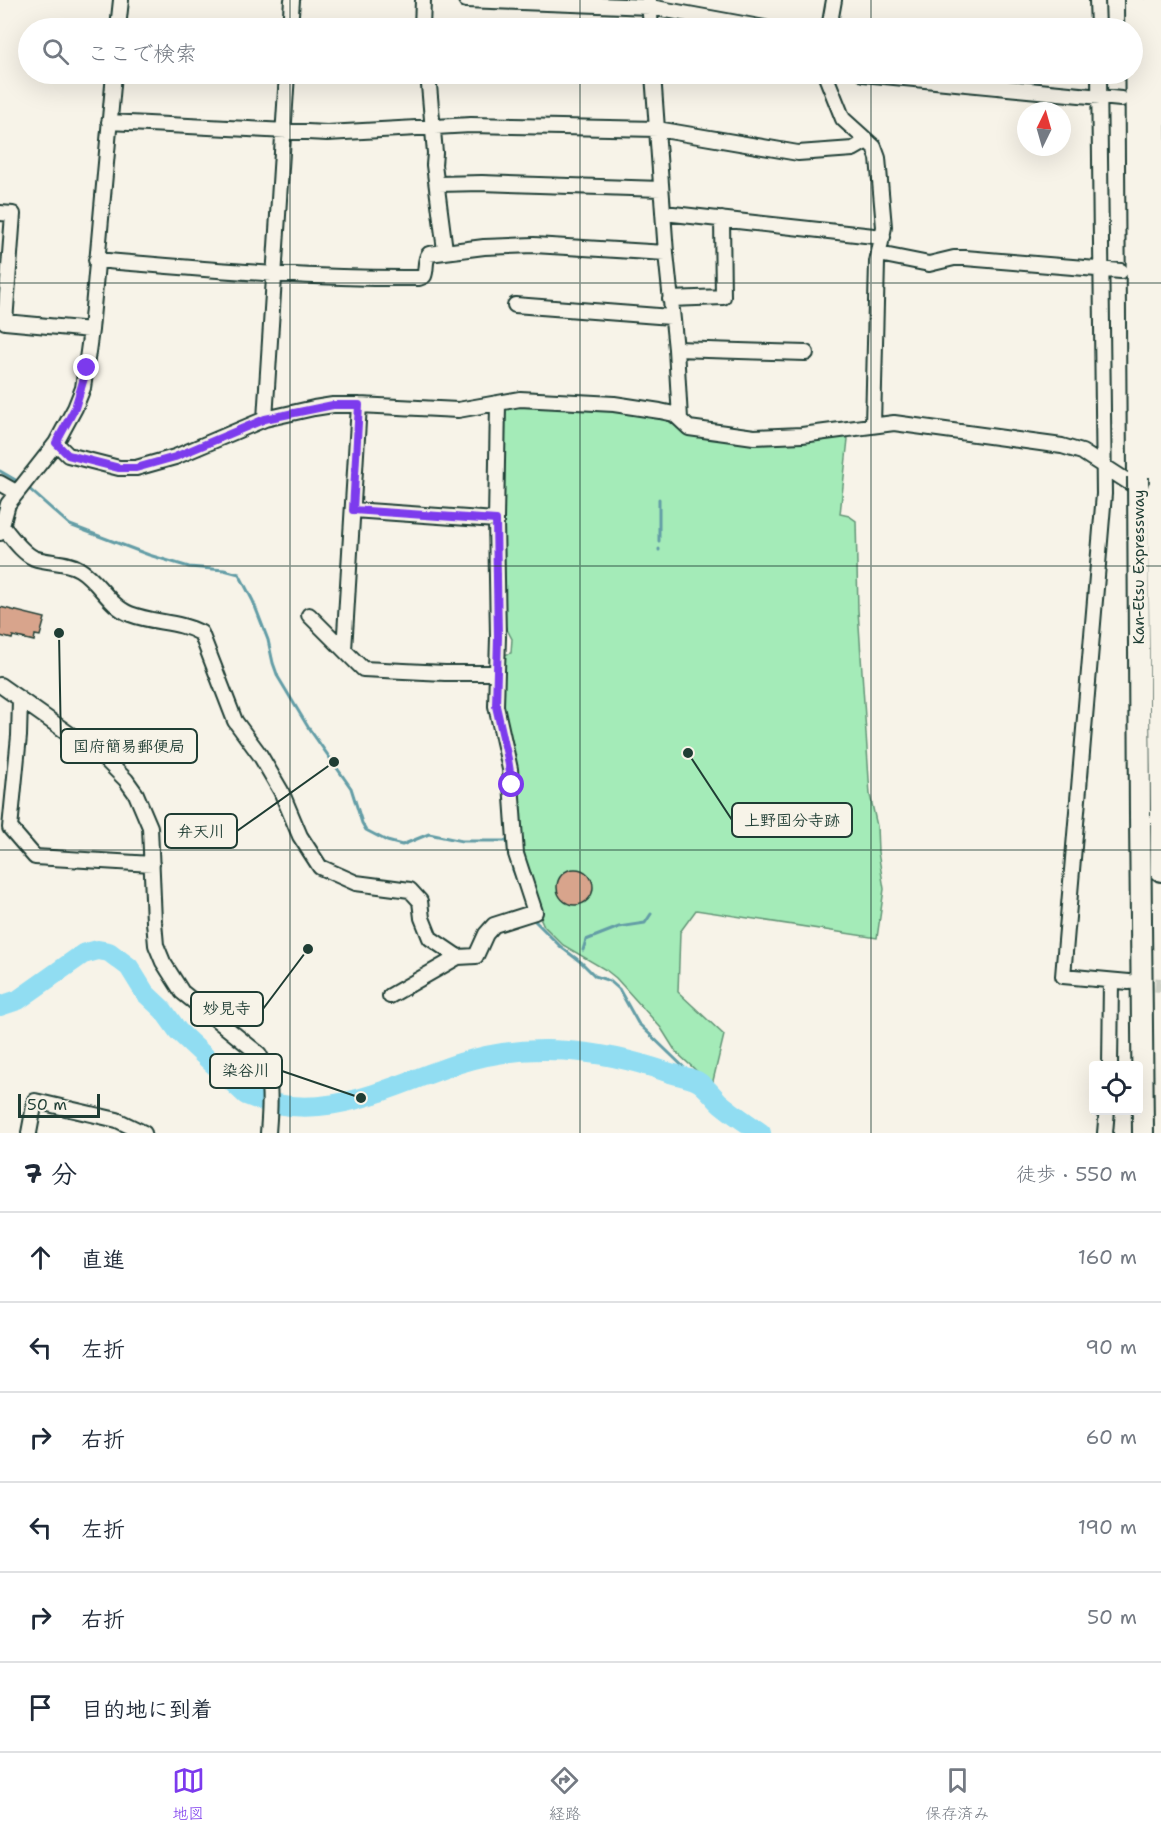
<!DOCTYPE html>
<html lang="ja">
<head>
<meta charset="utf-8">
<style>
  :root { --surface:#fff; --page:#f6f6f7; --text:#1f2937; --muted:#747a83; --line:#e0e1e3; --accent:#7c3aed }
  body { margin:0; font-family:"Shantell Sans","Klee One",sans-serif; background:var(--page); color:var(--text) }
  .controls { position:absolute; right:18px; bottom:18px; display:grid; overflow:hidden; border-radius:6px; box-shadow:0 6px 24px #0002 }
  .controls button { width:54px; height:54px; display:grid; place-items:center; padding:0; border:0; border-bottom:2px solid var(--line); background:var(--surface); color:var(--text); font:30px sans-serif }
  .compass { position:absolute; left:1017px; top:102px; width:54px; height:54px; border-radius:50%; background:var(--surface); box-shadow:0 6px 24px #0002; rotate:5deg }
  .scale { position:absolute; left:18px; bottom:15px; width:82px; box-sizing:border-box; padding-left:6px; border:3px solid #1f3d34; border-top:0; font-size:16px; line-height:21px; white-space:nowrap; color:#1f3d34; -webkit-text-stroke:4px #f7f3e8; paint-order:stroke }
  .stop { position:absolute; width:18px; height:18px; margin:-14px; border:4px solid #7c3aed; border-radius:50%; background:#fff }
  .stop.end { background:#7c3aed; border-color:#fff; box-shadow:0 2px 6px #0008 }
  .list { margin:0; padding:0; list-style:none }
  h2 { display:flex; justify-content:space-between; align-items:center; height:78px; margin:0; padding:0 24px; font-size:26px }
  h2 small { font-size:20px; font-weight:400; color:var(--muted) }
  .list li { display:grid; grid-template-columns:39px 1fr auto; gap:18px; align-items:center; box-sizing:border-box; height:90px; padding:0 24px; border-top:2px solid var(--line) }
  .list b { display:block; font-size:22px; white-space:nowrap }
  .list em { font-size:20px; font-style:normal; color:var(--muted) }
  .icon { flex:none; width:33px; height:33px; fill:none; stroke:currentColor; stroke-width:2; stroke-linecap:round; stroke-linejoin:round }
  .map { position:relative; flex:none; width:1161px; height:1133px; overflow:hidden }
  .search { position:absolute; background:var(--surface); box-shadow:0 6px 24px #0002; left:18px; right:18px; top:18px; height:66px; display:flex; align-items:center; gap:15px; box-sizing:border-box; padding:0 21px; border-radius:33px; color:var(--muted); font-size:22px }
  .sheet { height:618px; background:var(--surface) }
  nav { display:flex; justify-content:space-around; align-items:center; box-sizing:border-box; height:84px; border-top:2px solid var(--line); background:var(--surface); font-size:16px; color:var(--muted) }
  nav a { display:grid; justify-items:center; gap:3px }
  nav .on { color:var(--accent) }
  .map>svg:first-child { display:block }
  .green { fill:#a4ebb8; stroke:#629476; stroke-width:1.5 }
  .lines { fill:none; stroke-linecap:round; stroke-linejoin:round }
  .stream { stroke:#639da6; stroke-width:3 }
  .river { stroke:#91ddf2; stroke-width:20 }
  .building { fill:#d8a48c; stroke:#1f3d34; stroke-width:1.5 }
  .minor-tunnel { stroke:#cccfc4; stroke-width:14; stroke-dasharray:14 7; stroke-linecap:butt }
  .minor-casing { stroke:#1f3d34; stroke-width:18 }
  .highway-casing { stroke:#1f3d34; stroke-width:24 }
  .minor { stroke:#f7f3e8; stroke-width:14 }
  .highway { stroke:#f7f3e8; stroke-width:20 }
  .highway-bridge-casing { stroke:#1f3d34; stroke-width:24; stroke-linecap:butt }
  .highway-bridge { stroke:#f7f3e8; stroke-width:20 }
  .route { stroke:#7c3aed; stroke-width:8 }
  .grid { fill:none; stroke:#1f3d34; stroke-width:1.5; stroke-opacity:0.55 }
  .labels { text-anchor:middle; stroke-width:5; stroke-linejoin:round; paint-order:stroke }
  .street-label { font-size:15px; fill:#1f3d34; stroke:#f7f3e8 }
  .leader { fill:none; stroke:#1f3d34; stroke-width:2 }
  .callout-dot { fill:#1f3d34; stroke:#f7f3e8; stroke-width:2 }
  .callout { fill:#f7f3e8; stroke:#1f3d34; stroke-width:2 }
  .callout-label { font-size:16px; text-anchor:middle; font-weight:bold; fill:#1f3d34 }
</style>
</head>
<body>
<div class="map">
<svg width="1161" height="1133" viewBox="0 0 1161 1133">
  <rect width="100%" height="100%" fill="#f7f3e8"/>
  <filter id="ink" filterUnits="userSpaceOnUse"><feTurbulence type="fractalNoise" baseFrequency=".0167" numOctaves="2"/><feDisplacementMap in="SourceGraphic" scale="12" xChannelSelector="R" yChannelSelector="G"/><feConvolveMatrix kernelMatrix="1 2 1 2 8 2 1 2 1" color-interpolation-filters="sRGB"/></filter>
  <g filter="url(#ink)">
    <path class="green" d="M509 403C550 405 650 403 679 428L845 434 848 439 840 514 849 516 856 521 858 610 870 795 877 826 878 852 884 889 877 938 696 910 680 932 678 992 724 1035 712 1085 676 1052 661 1028 616 978 606 970 563 945 544 926 533 901 523 868 503 730 500 656 511 653 512 639 502 620 498 519 503 408Z"/>
    <g class="lines">
      <path class="stream" d="M0 471 19 482
        M27 487 70 525 149 555 189 567 224 570 239 574 253 601 268 640 273 663 278 677 308 727 351 788 362 823 366 830 387 841 402 845 429 834 462 841H507L513 870 524 896
        M659 541V499
        M659 549V550
        M533 915 535 921 561 947 582 963 595 976 610 981 619 989 638 1023 698 1081
        M583 950 586 940 619 927 645 923 651 914"/>
      <path class="river" d="M0 1006 18 1000 83 954 98 950 109 952 129 967 145 993 163 1010 178 1031 246 1095C323 1127 388 1086 460 1063 528 1041 601 1049 667 1072 676 1075 688 1077 697 1081 706 1086 713 1096 720 1103 733 1114 747 1123 761 1133"/>
    </g>
    <path class="building" d="M0 607 45 618 40 636 35 635 34 641 13 636 12 639 0 636Z
      M557 887a18 18 0 1 1 36 0a18 18 0 1 1-36 0Z"/>
    <g class="lines">
      <path class="minor-tunnel" d="M1134 983 1161 985"/>
      <g class="minor-casing">
        <path id="minor" d="M466 0 650 7 765 28
          M1097 0 1098 28
          M649 1 651 28
          M118 28 121 0
          M290 28 292 0
          M422 28 423 0
          M829 28 834 0
          M428 74 435 153 434 165 445 250
          M653 74 666 253 676 349 680 419
          M825 74 843 119 874 147 878 158 884 227 877 262 873 425
          M863 74 1121 99
          M1099 74 1104 494 1063 976 1129 982
          M109 122 327 133 471 125 657 129 798 153 853 149 867 141
          M438 184 482 183 661 189
          M0 213 13 214 5 322 91 330
          M664 213 883 237
          M879 254 929 264 954 258H965L1121 271
          M96 260C204 269 311 279 419 278L424 276C427 269 424 261 429 254L484 247 534 245 666 253
          M670 299 723 297 722 219
          M515 305 671 317
          M676 349 806 353
          M265 419 287 74
          M56 443 68 455 119 468H136L175 457 265 419 314 408 333 405H359L458 410 520 399 614 404 660 411 674 414 689 428 754 437 802 435 894 423 1062 446 1082 452 1161 503
          M0 483 16 492
          M353 510 496 520
          M2 526C11 536 21 552 34 558 48 563 66 561 79 569 98 580 109 606 130 614 153 623 179 621 201 633L235 721 260 755 281 791 300 836 320 867 356 883 410 890 420 901 422 918 430 938 458 957
          M0 533 8 504 56 443 75 408 83 388 91 330 114 74
          M309 615 363 669 445 673H497
          M344 650 359 405
          M0 685 105 759 126 780 136 794 150 827 154 922 156 945 163 962 182 992 259 1054C273 1078 270 1106 268 1133
          M20 700 19 736 10 828 35 857 152 864
          M390 996 458 957 476 956 486 934 494 925 535 912 516 854 510 769 496 706 498 637 496 520 498 404
          M1110 1066 1111 981
          M29 1133 35 1101 117 1120 144 1133
          M1105 1133 1107 1110"/>
      </g>
      <g class="highway-casing">
        <path id="highway" d="M1135 0 1138 477
          M1155 0 1158 488
          M1140 815 1143 1133
          M1161 817V871"/>
      </g>
      <use href="#minor" class="minor"/>
      <use href="#highway" class="highway"/>
      <g class="highway-bridge-casing">
        <path id="highway-bridge" d="M1138 477 1140 815
          M1158 488 1161 817"/>
      </g>
      <use href="#highway-bridge" class="highway-bridge"/>
    </g>
  </g>
  <g class="lines" filter="url(#ink)">
    <path class="route" d="M87 368 75 408 56 443 68 455 119 468H136L175 457 265 419 333 405H359L353 510 496 520 498 637 496 706 508 759 512 785"/>
  </g>
  <path class="grid" d="M290 0V28M580 0V28M871 0V28M290 74V1133M580 74V1133M871 74V1133M0 283H1161M0 566H1161M0 850H1161"/>
  <g class="labels">
    <g class="street-label">
      <text transform="translate(1139 567) rotate(-90)" y="5">Kan-Etsu Expressway</text>
    </g>
  </g>
  <path class="leader" d="M59 633L61 746M688 753L732 820M334 762L237 831M308 949L263 1009M361 1098L282 1071"/>
  <g class="callout-dot">
    <circle cx="59" cy="633" r="6"/>
    <circle cx="688" cy="753" r="6"/>
    <circle cx="334" cy="762" r="6"/>
    <circle cx="308" cy="949" r="6"/>
    <circle cx="361" cy="1098" r="6"/>
  </g>
  <g class="callout">
    <rect x="61" y="729" width="136" height="34" rx="6"/>
    <rect x="732" y="803" width="120" height="34" rx="6"/>
    <rect x="165" y="814" width="72" height="34" rx="6"/>
    <rect x="191" y="992" width="72" height="34" rx="6"/>
    <rect x="210" y="1054" width="72" height="34" rx="6"/>
  </g>
  <g class="callout-label">
    <text x="129" y="752">国府簡易郵便局</text>
    <text x="792" y="826">上野国分寺跡</text>
    <text x="201" y="837">弁天川</text>
    <text x="227" y="1014">妙見寺</text>
    <text x="246" y="1076">染谷川</text>
  </g>
</svg>
<div class="controls">
<button><svg class="icon" aria-label="locate" viewBox="0 0 24 24"><circle cx="12" cy="12" r="6"/><path d="M12 2v4M12 18v4M2 12h4M18 12h4"/></svg></button>
</div>
<svg class="compass" viewBox="-18 -18 36 36"><path d="M0-13l5 13h-10z" fill="#e53935"/><path d="M0 13l5-13h-10z" fill="#747a83"/></svg>
<div class="scale">50 m</div>
<div class="stop" style="left:512px;top:785px"></div>
<div class="stop end" style="left:87px;top:368px"></div>
<div class="search"><svg class="icon" aria-label="search" viewBox="0 0 24 24"><circle cx="10" cy="10" r="6"/><path d="M15 15l6 6"/></svg>ここで検索</div>
</div>
<section class="sheet">
<h2>7 分<small>徒歩 · 550 m</small></h2>
<ul class="list">
<li><svg class="icon" aria-label="ahead" viewBox="0 0 24 24"><path d="M12 20V5M6 11l6-6 6 6"/></svg><div><b>直進</b></div><em>160 m</em></li>
<li><svg class="icon" aria-label="left" viewBox="0 0 24 24"><path d="M17 20v-9H6M10 6l-5 5 5 5"/></svg><div><b>左折</b></div><em>90 m</em></li>
<li><svg class="icon" aria-label="right" viewBox="0 0 24 24"><path d="M7 20v-9h11M14 6l5 5-5 5"/></svg><div><b>右折</b></div><em>60 m</em></li>
<li><svg class="icon" aria-label="left" viewBox="0 0 24 24"><path d="M17 20v-9H6M10 6l-5 5 5 5"/></svg><div><b>左折</b></div><em>190 m</em></li>
<li><svg class="icon" aria-label="right" viewBox="0 0 24 24"><path d="M7 20v-9h11M14 6l5 5-5 5"/></svg><div><b>右折</b></div><em>50 m</em></li>
<li><svg class="icon" aria-label="arrive" viewBox="0 0 24 24"><path d="M6 21V4h12l-3 4 3 4H6"/></svg><div><b>目的地に到着</b></div></li>
</ul>
</section>
<nav>
<a class="on"><svg class="icon" aria-label="map" viewBox="0 0 24 24"><path d="M3 6l6-2 6 2 6-2v14l-6 2-6-2-6 2zM9 4v14M15 6v14"/></svg>地図</a>
<a><svg class="icon" aria-label="directions" viewBox="0 0 24 24"><path d="M12 3l9 9-9 9-9-9zM9 14v-3h6M13 9l2 2-2 2"/></svg>経路</a>
<a><svg class="icon" aria-label="saved" viewBox="0 0 24 24"><path d="M7 4h10v16l-5-4-5 4z"/></svg>保存済み</a>
</nav>
</body>
</html>
